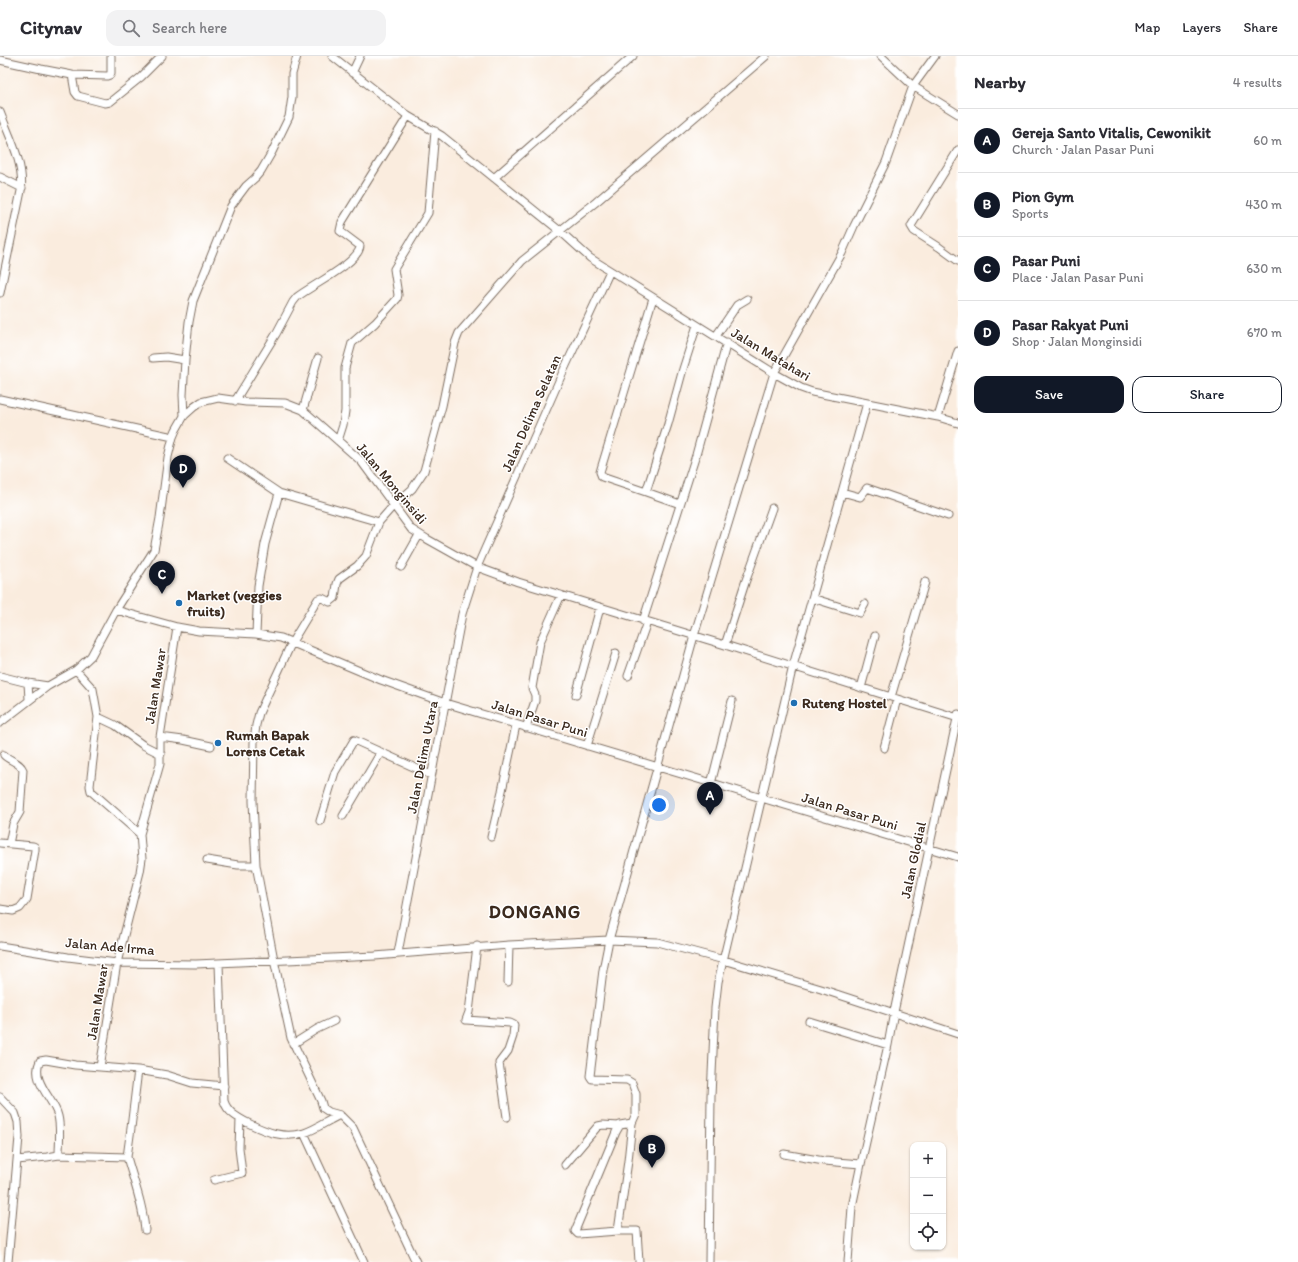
<!DOCTYPE html>
<html lang="en">
<head>
<meta charset="utf-8">
<style>
  :root { --surface:#fff; --page:#f2f2f3; --text:#2b2b33; --muted:#7c7c81; --line:#e1e1e2; --accent:#111827 }
  body { margin:0; font-family:Itim,sans-serif; background:var(--page); color:var(--text) }
  .controls { position:absolute; right:12px; bottom:12px; display:grid; overflow:hidden; border-radius:8px; box-shadow:0 1px 3px #0004 }
  .controls button { width:36px; height:36px; display:grid; place-items:center; padding:0; border:0; border-bottom:1px solid var(--line); background:var(--surface); color:var(--text); font:20px sans-serif }
  .you { position:absolute; left:659px; top:749px; width:14px; height:14px; margin:-10px; border:3px solid #fff; border-radius:50%; background:#1a73e8; box-shadow:0 0 0 6px #1a73e833 }
  .badge { display:grid; place-items:center; width:26px; height:26px; border-radius:50%; background:var(--accent); color:#fff; font-size:13px; font-weight:700 }
  .pin { position:absolute; translate:-50% -33px; filter:drop-shadow(0 1px 2px #0008) }
  .pin::after { content:''; position:absolute; top:21px; width:14px; height:12px; background:inherit; clip-path:polygon(0 0,100% 0,50% 100%) }
  .list { margin:0; padding:0; list-style:none }
  h2 { display:flex; justify-content:space-between; align-items:center; height:52px; margin:0; padding:0 16px; font-size:17px }
  h2 small { font-size:13px; font-weight:400; color:var(--muted) }
  .list li { display:grid; grid-template-columns:26px 1fr auto; gap:12px; align-items:center; box-sizing:border-box; height:64px; padding:0 16px; border-top:1px solid var(--line) }
  .list b { display:block; font-size:15px; white-space:nowrap }
  .list p { margin:0; font-size:13px; white-space:nowrap; color:var(--muted) }
  .list em { font-size:13px; font-style:normal; color:var(--muted) }
  .actions { display:flex; gap:8px; padding:12px 16px }
  .actions a { flex:1; padding:9px 0; border:1px solid var(--accent); border-radius:12px; text-align:center; font-size:14px; color:var(--accent) }
  .actions .main { background:var(--accent); color:#fff }
  .icon { flex:none; width:22px; height:22px; fill:none; stroke:currentColor; stroke-width:2; stroke-linecap:round; stroke-linejoin:round }
  .map { position:relative; flex:none; width:958px; height:1206px; overflow:hidden }
  header { display:flex; align-items:center; gap:24px; box-sizing:border-box; height:56px; padding:0 20px; background:var(--surface); border-bottom:1px solid var(--line) }
  header strong { font-size:19px }
  nav { display:flex; gap:22px; margin-inline-start:auto; font-size:14px }
  .search { width:280px; height:36px; background:var(--page); display:flex; align-items:center; gap:10px; box-sizing:border-box; padding:0 14px; border-radius:12px; color:var(--muted); font-size:15px }
  main { display:flex }
  aside { flex:1; background:var(--surface) }
  .map>svg:first-child { display:block }
  .lines { fill:none; stroke-linecap:round; stroke-linejoin:round }
  .minor-tunnel { stroke:#d4c5b8; stroke-width:7; stroke-dasharray:7 3.5; stroke-linecap:butt }
  .minor-casing { stroke:#7e6e61; stroke-width:9 }
  .minor { stroke:#fff; stroke-width:7 }
  .poi-dot { fill:#1f6fb2; stroke:#fff; stroke-width:1.5 }
  .labels { text-anchor:middle; stroke-width:3; stroke-linejoin:round; paint-order:stroke }
  .street-label { font-size:14px; fill:#3b2a1e; stroke:#fff }
  .poi-label { font-size:14px; font-weight:bold; fill:#3b2a1e; stroke:#fff; text-anchor:start }
  .district-label { font-size:18px; font-weight:bold; letter-spacing:1px; fill:#3b2a1e; stroke:#fff }
</style>
</head>
<body>
<header>
<strong>Citynav</strong>
<div class="search"><svg class="icon" aria-label="search" viewBox="0 0 24 24"><circle cx="10" cy="10" r="6"/><path d="M15 15l6 6"/></svg>Search here</div>
<nav><a>Map</a><a>Layers</a><a>Share</a></nav>
</header>
<main>
<div class="map">
<svg width="958" height="1206" viewBox="0 0 958 1206">
  <rect width="100%" height="100%" fill="#fff"/>
  <filter id="ink" filterUnits="userSpaceOnUse"><feTurbulence type="fractalNoise" baseFrequency=".025" numOctaves="2"/><feDisplacementMap in="SourceGraphic" scale="8" xChannelSelector="R" yChannelSelector="G"/><feConvolveMatrix kernelMatrix="1 2 1 2 8 2 1 2 1" color-interpolation-filters="sRGB"/></filter>
  <filter id="wash" filterUnits="userSpaceOnUse"><feTurbulence type="fractalNoise" baseFrequency=".012" numOctaves="4" result="noise"/><feDisplacementMap in="SourceGraphic" scale="16" xChannelSelector="R" yChannelSelector="G"/><feGaussianBlur stdDeviation="0.9" result="paint"/><feColorMatrix in="noise" values="0 0 0 0 0 0 0 0 0 0 0 0 0 0 0 0 0 1.4 0 .05"/><feComposite in="paint" operator="in"/></filter>
  <g filter="url(#wash)">
    <rect width="100%" height="100%" fill="#faecde"/>
  </g>
  <g filter="url(#ink)">
    <g class="lines">
      <path class="minor-tunnel" d="M0 695 4 699"/>
      <g class="minor-casing">
        <path id="minor" d="M332 0 408 60 442 80 560 175 590 202 774 317 801 332 812 336 938 361 958 367
          M881 0 913 30 958 58
          M0 4 41 13 72 19 107 20 110 19 111 17V0
          M352 17 360 0
          M72 19 75 36 78 40 105 47 110 46 141 21 162 0
          M0 56C9 80 25 109 21 135L0 237
          M958 94 911 170 914 175 939 191 958 205
          M0 121 22 132
          M494 122 633 0
          M716 280 737 249 747 243
          M153 302 166 301 185 304
          M0 343 173 381
          M235 345 276 278 293 246 297 241C309 231 360 206 360 190L340 175 342 166 408 60
          M303 354 318 302
          M184 360 183 339 185 304 189 266 193 245 231 150 246 130 255 122 261 115 272 96 289 61 292 41V18L297 0
          M938 361 958 295
          M338 385 343 369 345 355V312L352 287 375 267 397 243 398 239 394 213 428 157 435 75
          M227 402 279 437 379 466
          M646 436 602 421 600 416 653 242
          M842 436 860 441 867 432 948 460
          M680 448 646 436 668 368 683 313 697 269
          M401 511 419 479
          M812 542 860 557 865 548
          M116 554 177 571 199 575 256 578 281 582 381 624 445 647 958 801
          M643 565 696 399 727 286
          M256 578 258 530 265 488 279 437
          M725 589 745 527 772 452
          M76 614 93 633 98 661 115 669 143 689 161 698
          M0 620 28 627 48 630
          M628 620 647 566
          M28 627 29 643
          M861 632 875 580
          M576 639 600 552
          M891 641 925 526
          M98 661 90 730 91 735 140 778
          M0 667 48 630 76 614 91 600 116 554 154 494 160 462 168 401 173 381 176 374 184 360 194 351 201 346 218 342 246 346 285 347 303 354 361 405 411 473 427 483 477 511 518 526 725 589 958 662
          M526 672 535 645V639L532 632 540 586 561 539
          M160 681 183 684 211 690
          M587 690 616 597
          M884 692 897 643
          M4 699C10 705 20 706 23 714L20 756 13 768 9 788
          M711 728 732 645
          M343 760 381 696
          M320 765 335 716 354 684 431 719
          M491 781 502 735 516 669
          M0 787 33 790 35 791V794L27 843 20 852 13 855 0 853
          M207 804 238 809H256
          M0 890 68 901 117 907 196 908 375 900 509 889 609 884 657 886 724 904 821 933 958 978
          M477 890 469 956 466 964 510 967 514 969 513 980 508 995 499 1007 507 1061
          M398 897 462 558 477 511 562 318 610 215
          M219 908 224 1045C227 1056 238 1062 248 1067 266 1076 284 1083 304 1077 317 1073 328 1064 340 1059L353 1072 416 1206
          M508 926 509 889
          M809 965 888 989
          M293 988 317 973 334 965
          M100 1011 138 1014 131 1072 127 1101
          M138 1014 167 1019 192 1027 224 1030
          M0 1041 15 1057 18 1066 19 1081 8 1206
          M340 1059 329 1056 323 1052 321 1045 291 982 274 904 256 809 253 745 254 686 256 669 259 657 292 586 318 543 322 542 330 546 335 542 337 528 339 523 357 510 366 500 379 466 393 450 412 433 424 415 442 350 455 287 459 277 522 205 596 146 766 0
          M304 1077 364 1206
          M784 1098 824 1105 861 1108
          M59 1099 127 1101C134 1126 143 1149 145 1174
          M17 1104 47 1101 59 1099C59 1087 61 1072 58 1060 54 1043 30 1025 40 1005L46 1004 75 1009 100 1011 117 907 140 816 142 803 140 778 160 708V681L177 571
          M565 1109 598 1070 603 1069 619 1070
          M214 1124 242 1117 239 1092 240 1063
          M618 1175 578 1178 575 1175 616 1076 620 1069 632 1067
          M639 1206 637 1175H618L628 1105 632 1067 636 1058V1038L632 1027 627 1024 592 1023 590 1020 603 914 609 884 694 580 774 317 842 197 854 170 886 106 913 30 935 0
          M709 1206 711 1040 715 952 718 926 793 610 867 347
          M848 1206 852 1151 861 1108 888 989 894 956 958 658"/>
      </g>
      <use href="#minor" class="minor"/>
    </g>
  </g>
  <g class="poi-dot">
    <circle cx="179" cy="547" r="4"/>
    <circle cx="794" cy="647" r="4"/>
    <circle cx="218" cy="687" r="4"/>
  </g>
  <g class="labels">
    <g class="street-label">
      <text transform="translate(771 298) rotate(31)" y="5">Jalan Matahari</text>
      <text transform="translate(531 357) rotate(-66)" y="5">Jalan Delima Selatan</text>
      <text transform="translate(392 427) rotate(50)" y="5">Jalan Monginsidi</text>
      <text transform="translate(155 630) rotate(-81)" y="5">Jalan Mawar</text>
      <text transform="translate(540 662) rotate(17)" y="5">Jalan Pasar Puni</text>
      <text transform="translate(422 701) rotate(-79)" y="5">Jalan Delima Utara</text>
      <text transform="translate(850 755) rotate(17)" y="5">Jalan Pasar Puni</text>
      <text transform="translate(913 804) rotate(-78)" y="5">Jalan Glodial</text>
      <text transform="translate(110 890) rotate(5)" y="5">Jalan Ade Irma</text>
      <text transform="translate(97 946) rotate(-81)" y="5">Jalan Mawar</text>
    </g>
    <g class="poi-label">
      <text x="187" y="544">Market (veggies<tspan x="187" dy="16">fruits)</tspan></text>
      <text x="802" y="652">Ruteng Hostel</text>
      <text x="226" y="684">Rumah Bapak<tspan x="226" dy="16">Lorens Cetak</tspan></text>
    </g>
    <g class="district-label">
      <text x="535" y="862">DONGANG</text>
    </g>
  </g>
</svg>
<div class="controls">
<button>+</button>
<button>−</button>
<button><svg class="icon" aria-label="locate" viewBox="0 0 24 24"><circle cx="12" cy="12" r="6"/><path d="M12 2v4M12 18v4M2 12h4M18 12h4"/></svg></button>
</div>
<div class="you"></div>
<div class="pin badge" style="left:710px;top:759px">A</div>
<div class="pin badge" style="left:652px;top:1112px">B</div>
<div class="pin badge" style="left:162px;top:538px">C</div>
<div class="pin badge" style="left:183px;top:432px">D</div>
</div>
<aside>
<h2>Nearby<small>4 results</small></h2>
<ul class="list">
<li><span class="badge">A</span><div><b>Gereja Santo Vitalis, Cewonikit</b><p>Church · Jalan Pasar Puni</p></div><em>60 m</em></li>
<li><span class="badge">B</span><div><b>Pion Gym</b><p>Sports</p></div><em>430 m</em></li>
<li><span class="badge">C</span><div><b>Pasar Puni</b><p>Place · Jalan Pasar Puni</p></div><em>630 m</em></li>
<li><span class="badge">D</span><div><b>Pasar Rakyat Puni</b><p>Shop · Jalan Monginsidi</p></div><em>670 m</em></li>
</ul>
<div class="actions"><a class="main">Save</a><a>Share</a></div>
</aside>
</main>
</body>
</html>
